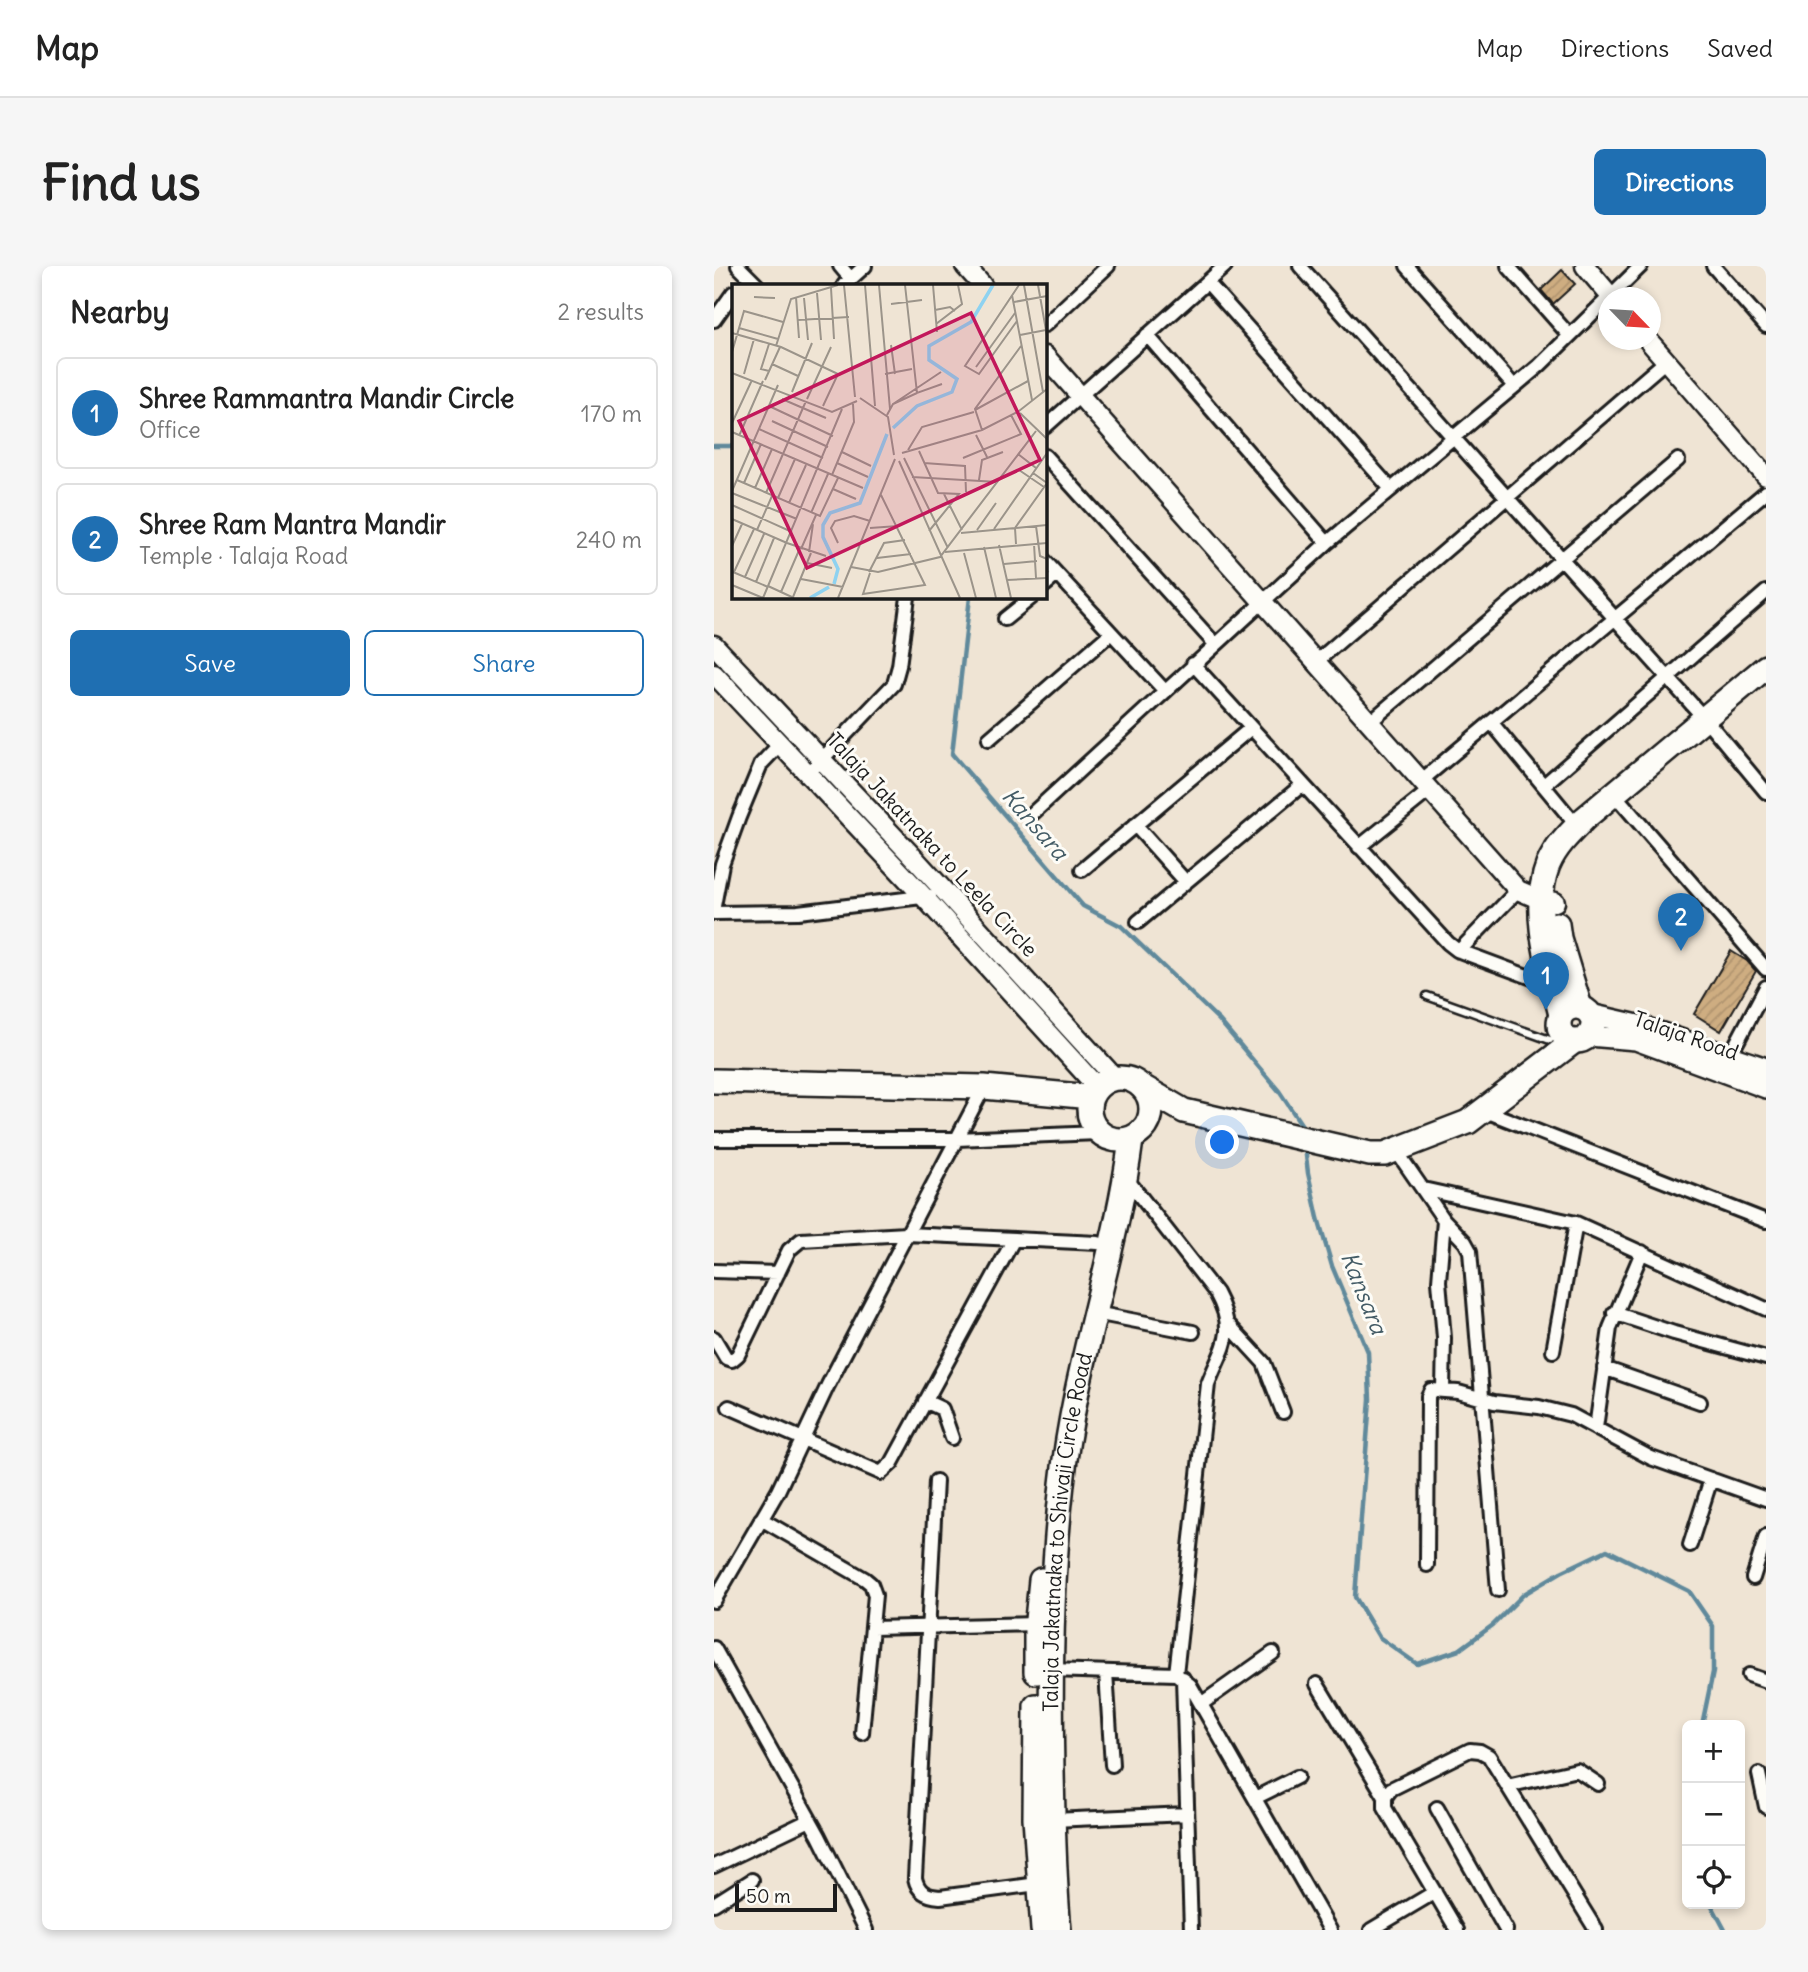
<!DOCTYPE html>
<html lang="en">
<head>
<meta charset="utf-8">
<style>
  :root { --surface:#fff; --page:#f6f6f6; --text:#222; --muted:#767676; --line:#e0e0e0; --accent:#1f6fb2 }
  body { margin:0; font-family:Delius,sans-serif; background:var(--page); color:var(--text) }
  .controls { position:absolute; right:21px; bottom:21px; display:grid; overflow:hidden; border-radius:10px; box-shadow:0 4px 10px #0003 }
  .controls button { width:63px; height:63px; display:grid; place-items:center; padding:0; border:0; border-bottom:2px solid var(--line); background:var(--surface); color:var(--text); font:35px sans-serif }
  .compass { position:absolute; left:884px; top:21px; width:63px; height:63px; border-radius:50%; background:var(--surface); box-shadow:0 4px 10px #0003; rotate:115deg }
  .scale { position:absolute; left:21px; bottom:18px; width:102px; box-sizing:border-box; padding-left:7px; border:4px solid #1c1c1c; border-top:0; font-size:19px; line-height:24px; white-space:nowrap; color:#1c1c1c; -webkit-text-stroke:5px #fdfcf7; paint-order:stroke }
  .you { position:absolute; left:509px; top:877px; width:24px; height:24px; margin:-18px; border:5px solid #fff; border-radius:50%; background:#1a73e8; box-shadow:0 0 0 10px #1a73e833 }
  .badge { display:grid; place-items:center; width:46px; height:46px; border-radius:50%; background:var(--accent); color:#fff; font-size:23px; font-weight:700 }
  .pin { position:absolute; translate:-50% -58px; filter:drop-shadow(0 2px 4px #0008) }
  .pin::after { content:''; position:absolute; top:37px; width:24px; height:21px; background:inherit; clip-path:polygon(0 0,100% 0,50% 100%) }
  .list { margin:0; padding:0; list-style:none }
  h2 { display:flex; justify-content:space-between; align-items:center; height:91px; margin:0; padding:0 28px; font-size:30px }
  h2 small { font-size:23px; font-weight:400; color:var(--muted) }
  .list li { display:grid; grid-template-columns:46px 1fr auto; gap:21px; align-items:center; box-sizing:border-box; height:112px; margin:0 14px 14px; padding:0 14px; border:2px solid var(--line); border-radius:10px }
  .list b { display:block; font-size:26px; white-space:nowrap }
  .list p { margin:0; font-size:23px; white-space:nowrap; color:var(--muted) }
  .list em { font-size:23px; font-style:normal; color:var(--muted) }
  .actions { display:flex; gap:14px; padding:21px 28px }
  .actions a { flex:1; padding:16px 0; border:2px solid var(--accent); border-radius:10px; text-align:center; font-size:24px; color:var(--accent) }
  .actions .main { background:var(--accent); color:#fff }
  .icon { flex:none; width:38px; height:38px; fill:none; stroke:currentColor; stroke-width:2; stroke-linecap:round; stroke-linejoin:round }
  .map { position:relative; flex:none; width:1052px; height:1664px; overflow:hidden; border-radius:10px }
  header { display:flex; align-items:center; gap:42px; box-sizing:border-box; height:98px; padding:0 35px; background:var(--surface); border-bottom:2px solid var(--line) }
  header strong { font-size:33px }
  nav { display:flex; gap:38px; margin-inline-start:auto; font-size:24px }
  .intro { display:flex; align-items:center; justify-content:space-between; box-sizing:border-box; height:168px; padding:0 42px }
  h1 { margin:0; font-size:49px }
  .button { padding:18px 32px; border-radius:10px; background:var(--accent); color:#fff; font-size:24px; font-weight:700 }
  main { display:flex; gap:42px; padding:0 42px }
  aside { flex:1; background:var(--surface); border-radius:10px; box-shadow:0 4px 10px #0003 }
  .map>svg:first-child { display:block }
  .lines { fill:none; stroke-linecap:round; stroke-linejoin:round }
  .stream { stroke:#60899b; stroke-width:4.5 }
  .building { fill:url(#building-hatch); stroke:#1c1c1c; stroke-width:2 }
  .lane-casing { stroke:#1c1c1c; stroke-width:11 }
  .street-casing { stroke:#1c1c1c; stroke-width:18 }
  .secondary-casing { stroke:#1c1c1c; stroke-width:23 }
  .primary-casing { stroke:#1c1c1c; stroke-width:24 }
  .highway-casing { stroke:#1c1c1c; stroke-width:28 }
  .lane { stroke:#fdfcf7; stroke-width:6 }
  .street { stroke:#fdfcf7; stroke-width:12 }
  .secondary { stroke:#fdfcf7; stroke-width:18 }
  .primary { stroke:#fdfcf7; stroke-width:19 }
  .highway { stroke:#fdfcf7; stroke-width:23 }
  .labels { text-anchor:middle; stroke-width:6; stroke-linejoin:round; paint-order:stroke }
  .street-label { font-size:21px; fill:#1c1c1c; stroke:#fdfcf7 }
  .water-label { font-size:23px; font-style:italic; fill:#445c66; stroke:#fdfcf7 }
  .inset-river { fill:none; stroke:#8ed2f0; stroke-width:3.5 }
  .inset-road { fill:none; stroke:#9b948a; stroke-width:2 }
  .view { fill:#c2185b; fill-opacity:0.15; stroke:#c2185b; stroke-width:3.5 }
  .inset-edge { fill:none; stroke:#1c1c1c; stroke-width:3.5 }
</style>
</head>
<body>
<header>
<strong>Map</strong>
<nav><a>Map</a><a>Directions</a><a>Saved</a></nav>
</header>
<div class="intro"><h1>Find us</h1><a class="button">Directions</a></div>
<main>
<aside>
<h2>Nearby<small>2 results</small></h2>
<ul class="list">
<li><span class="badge">1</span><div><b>Shree Rammantra Mandir Circle</b><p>Office</p></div><em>170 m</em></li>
<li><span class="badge">2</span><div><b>Shree Ram Mantra Mandir</b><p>Temple · Talaja Road</p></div><em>240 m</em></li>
</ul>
<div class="actions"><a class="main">Save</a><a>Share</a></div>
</aside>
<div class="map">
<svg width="1052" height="1664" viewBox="0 0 1052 1664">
  <defs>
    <pattern id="building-hatch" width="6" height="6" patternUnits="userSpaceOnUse" patternTransform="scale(1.75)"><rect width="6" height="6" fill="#cead81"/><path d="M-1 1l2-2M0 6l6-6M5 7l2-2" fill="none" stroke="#b0946f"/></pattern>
  </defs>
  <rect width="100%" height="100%" fill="#efe4d4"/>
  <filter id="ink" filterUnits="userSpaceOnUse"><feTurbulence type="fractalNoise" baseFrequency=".0143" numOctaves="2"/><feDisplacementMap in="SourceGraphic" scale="14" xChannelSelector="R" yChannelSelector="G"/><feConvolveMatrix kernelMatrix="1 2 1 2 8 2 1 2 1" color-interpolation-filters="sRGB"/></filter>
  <g filter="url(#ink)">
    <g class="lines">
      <path class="stream" d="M0 180H19
        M256 331 238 488 369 640 407 660 505 754 565 825 589 861 590 865
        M591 881 594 907 604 952 618 1000 654 1086 656 1133 641 1331 665 1371 703 1398 745 1384 779 1359 810 1328 847 1306 893 1284 975 1325 999 1360V1406L988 1459
        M997 1638 1011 1664"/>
    </g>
    <path class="building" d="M848 4 861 18 839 38 827 24Z
      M1017 685 1033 695 1042 705 1007 765 980 748Z"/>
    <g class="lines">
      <g class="lane-casing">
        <path id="lane" d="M713 730 836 774"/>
      </g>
      <g class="street-casing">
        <path id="street" d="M24 0 43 19
          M126 0 137 13
          M586 0 990 452
          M693 0 800 120
          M794 0 855 69
          M999 0 1052 60
          M493 16 677 223
          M130 19 151 0
          M0 54 19 27
          M331 59 394 0
          M433 69 613 277
          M331 161 511 0
          M331 190 501 378
          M331 295 451 425
          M331 319 343 309
          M291 353 318 331
          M603 395 953 94
          M479 398 734 677 743 684 840 720
          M656 456 964 194
          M777 456 863 560
          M998 461 1052 526
          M275 473 397 367
          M94 508 180 418 185 400 194 331
          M708 514 1052 226
          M830 519 1052 326
          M908 537 1052 703
          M319 547 613 277 825 100 927 0
          M421 559 472 616
          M645 581 716 524
          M368 604 537 462
          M0 640 8 598 25 551 47 498 66 478
          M0 647 84 646 216 630
          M424 656 588 519
          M745 685 804 624
          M1013 795 1052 721
          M769 844 1052 955
          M0 873H243L384 867
          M681 883 730 954 725 1015 730 1072 729 1124
          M412 912 502 1027C524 1068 509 1079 494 1118L462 1408
          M709 923 862 957 1052 1043
          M730 954 751 976 756 985 784 1324
          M0 1005 64 1007
          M381 1047 479 1066
          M900 1047 960 1067 1052 1092
          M515 1059 550 1097 569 1146
          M0 1072 12 1092 18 1094 24 1089 75 984 87 974 193 968 384 977
          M839 1085 862 957
          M890 1102 986 1136
          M211 1135 228 1143 238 1172
          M15 1141 167 1207 178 1197 300 973
          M882 1162 896 1062 928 986
          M222 1215 201 1612C204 1626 212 1630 226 1631L331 1617
          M47 1253 151 1313 157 1318 161 1329 148 1467
          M976 1279 997 1213
          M713 1299 714 1130 717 1124 744 1126 780 1136 825 1141 857 1149 937 1192 1052 1233
          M1039 1312 1052 1270
          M0 1335 64 1225 114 1119 270 821
          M158 1362 322 1358
          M0 1382 105 1570 152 1664
          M336 1404 462 1408 476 1419 616 1664
          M392 1406 398 1499
          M1035 1409 1052 1415
          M469 1412 477 1664
          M603 1418 671 1531
          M487 1438 559 1387
          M1045 1508 1052 1541
          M793 1520 863 1504 884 1518
          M541 1532 583 1511
          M723 1542 792 1664
          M339 1554 473 1548
          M0 1600 96 1554
          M0 1638 38 1614
          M657 1664 721 1626
          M743 1664 671 1542V1531L677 1523 756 1484 766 1485 775 1490 882 1664"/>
      </g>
      <g class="secondary-casing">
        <path id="secondary" d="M251 0 268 19
          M871 0 898 32
          M934 74 1052 210
          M331 90 804 624 827 634 841 636
          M0 379 201 593 401 812
          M0 408 210 631 384 822"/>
      </g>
      <g class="primary-casing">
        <path id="primary" d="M876 748 924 759 1052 802
          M875 770 922 774 1052 822"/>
      </g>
      <g class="highway-casing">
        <g id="highway">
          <path d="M843 658 845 672 866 741"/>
          <circle cx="862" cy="758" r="17"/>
          <path d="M847 749C836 704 816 645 834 599 842 580 857 566 871 552L1052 401"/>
          <circle cx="406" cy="843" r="31"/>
          <path d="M0 815 270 821 377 831"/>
          <path d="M427 820 470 845 656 888H671L754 856 859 776"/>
          <path d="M322 1406V1364L327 1314"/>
          <path d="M322 1440 321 1552 329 1664"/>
          <path id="s1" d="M345 1664C340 1611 339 1558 338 1505 336 1409 337 1313 348 1218 360 1101 402 990 417 874"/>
        </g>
      </g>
      <use href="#lane" class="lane"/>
      <use href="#street" class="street"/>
      <use href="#secondary" class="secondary"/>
      <use href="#primary" class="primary"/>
      <use href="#highway" class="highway"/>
    </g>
  </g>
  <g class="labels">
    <g class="street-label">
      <text transform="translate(218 579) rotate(47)" y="7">Talaja Jakatnaka to Leela Circle</text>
      <text transform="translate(972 770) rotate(19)" y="7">Talaja Road</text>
      <text dy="7" stroke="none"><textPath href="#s1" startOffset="399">Talaja Jakatnaka to Shivaji Circle Road</textPath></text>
    </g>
    <g class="water-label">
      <text transform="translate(321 558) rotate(49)" y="8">Kansara</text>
      <text transform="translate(650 1027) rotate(68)" y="8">Kansara</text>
    </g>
  </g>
  <g transform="translate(18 18)">
    <rect width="315" height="315" fill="#efe4d4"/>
    <path class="inset-river" d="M161 144 185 122 220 108 225 95 197 76V62L239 38 261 1M102 300 106 285 91 253V241L98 229 128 219 155 150M78 314 97 303"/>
    <path class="inset-road" d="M112 1 123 113M133 1 143 122M147 1 158 125M173 1 185 109 210 100M201 1 205 48M292 1 311 108M306 1 315 52M99 4 102 55M85 9 89 56M280 11 300 116M22 13 43 14M64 13 67 54M72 14 76 56M282 18 315 12M159 20 190 16M203 26 218 23 223 27M66 36 117 33M285 37 247 90 233 82 287 1M204 40 230 20 226 1M7 44 46 55M0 49 49 63 106 90 91 122M288 51 314 46M37 60 29 85 37 87M159 61 163 90M44 62 59 15 106 1M0 68 12 27 51 38M40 80 66 92M244 83 283 29M0 89 100 128 125 117M12 90 22 55M153 90 180 85M33 96 48 63M60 108 80 59M128 114 156 133 162 171M50 115 94 134M75 115 99 63M161 120 209 88M37 122 101 152M243 126 296 97M288 129 315 155M155 131 161 120 185 109M40 137 96 163M0 139 20 96M27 145 91 174M250 146 243 125 289 62M0 148 131 204M244 151 255 173M7 152 31 97M176 166 190 143 242 128M187 167 206 209 227 210 197 247M110 168 139 182M170 169 250 146 287 127 315 105M286 170 304 184M172 174 216 264M231 174 289 150 279 131M167 177 228 314M105 179 136 193M192 179 233 182 234 208M287 186 312 203M100 191 122 138 121 120M180 193 266 198M5 196 88 232 106 194M247 196 250 176 271 168M12 199 29 160M23 204 40 165M101 205 124 215M0 207 46 101M0 209 65 235M34 209 74 117M212 210 230 246M46 214 63 175M57 219 74 181M0 221 60 248M79 229 96 190M0 235 55 259M304 242 308 272 315 275M138 244 166 242M262 245 315 169M25 246 40 212M245 246 264 219M229 249 315 241M55 259 94 272M106 259 99 244 103 237 122 232 138 237M284 260 283 244 315 199 301 189M302 260 304 294M267 261 279 314M0 262 10 240M252 263 264 314M69 265 84 231M77 268 81 240M213 268 315 259M232 269 244 314M145 274 179 270M75 279 100 284M272 280 305 277M119 283 146 288 208 273 304 147M1 288 36 303M2 288 22 245M137 288 152 259 173 256M138 289 131 310 193 301 149 211M13 293 32 250M69 295 111 303M275 296 315 294M24 298 42 254M0 301 31 314M36 302 62 314M49 308 68 264M61 313 79 269M31 314 110 125M106 314 163 175"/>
    <path class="view" d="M239 29 308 176 75 284 7 137Z"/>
    <rect width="315" height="315" class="inset-edge"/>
  </g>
</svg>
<div class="controls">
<button>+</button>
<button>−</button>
<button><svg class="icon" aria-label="locate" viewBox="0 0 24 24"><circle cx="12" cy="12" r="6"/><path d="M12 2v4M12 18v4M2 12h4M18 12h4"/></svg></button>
</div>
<svg class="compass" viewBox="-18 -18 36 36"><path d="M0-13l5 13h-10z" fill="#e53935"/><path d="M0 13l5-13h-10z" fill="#767676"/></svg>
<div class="scale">50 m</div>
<div class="you"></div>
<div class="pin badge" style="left:832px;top:744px">1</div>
<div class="pin badge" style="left:967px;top:685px">2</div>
</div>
</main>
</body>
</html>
